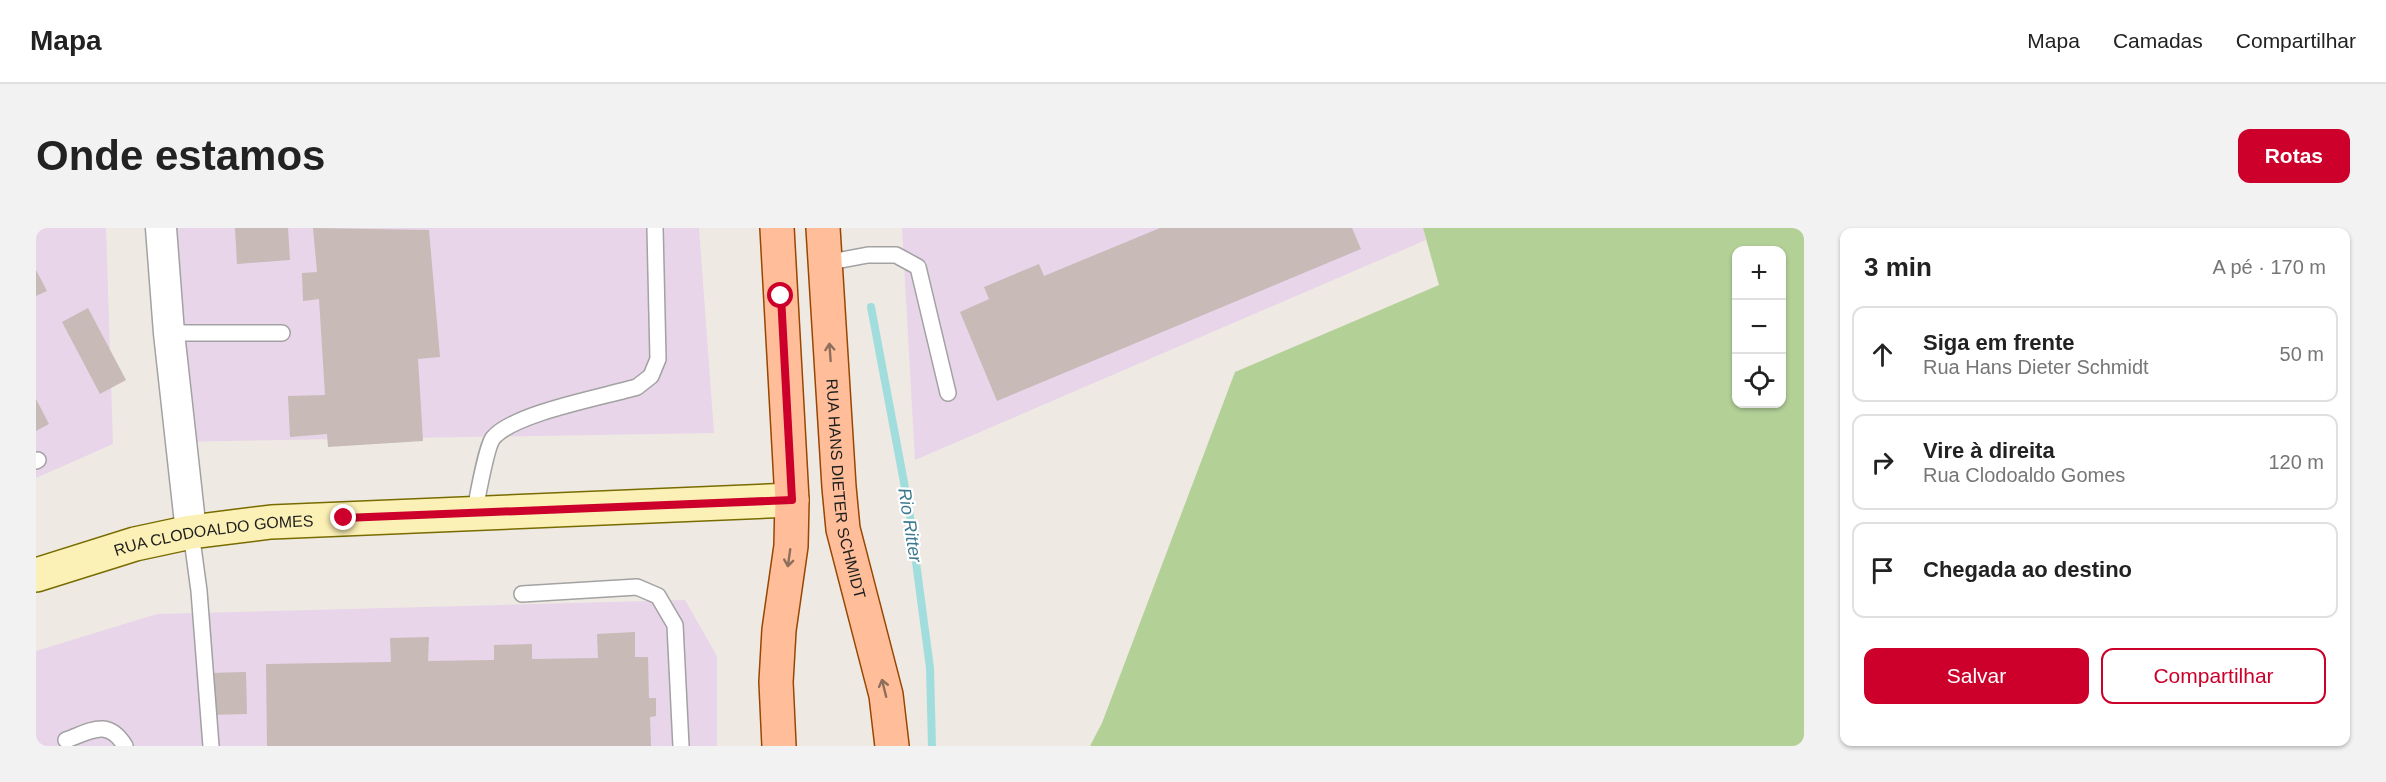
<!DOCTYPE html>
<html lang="pt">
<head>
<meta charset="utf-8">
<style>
  :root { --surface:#fff; --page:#f2f2f2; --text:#222; --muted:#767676; --line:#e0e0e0; --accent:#cc002a }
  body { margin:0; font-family:Arial,sans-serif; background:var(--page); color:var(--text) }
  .controls { position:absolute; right:18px; top:18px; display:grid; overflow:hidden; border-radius:12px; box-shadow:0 2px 4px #0004 }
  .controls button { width:54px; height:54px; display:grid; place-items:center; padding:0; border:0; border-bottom:2px solid var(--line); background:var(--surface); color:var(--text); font:30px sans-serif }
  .stop { position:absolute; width:18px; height:18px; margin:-14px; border:4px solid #cc002a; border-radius:50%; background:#fff }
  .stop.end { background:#cc002a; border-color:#fff; box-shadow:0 2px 6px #0008 }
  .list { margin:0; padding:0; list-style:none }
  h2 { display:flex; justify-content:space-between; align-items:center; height:78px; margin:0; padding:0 24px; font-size:26px }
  h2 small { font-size:20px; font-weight:400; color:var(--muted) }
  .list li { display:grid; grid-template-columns:39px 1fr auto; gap:18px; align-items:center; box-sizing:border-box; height:96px; margin:0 12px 12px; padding:0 12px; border:2px solid var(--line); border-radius:12px }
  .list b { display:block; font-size:22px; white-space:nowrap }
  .list p { margin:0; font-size:20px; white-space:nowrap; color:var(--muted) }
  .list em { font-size:20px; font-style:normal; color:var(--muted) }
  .actions { display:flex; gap:12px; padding:18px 24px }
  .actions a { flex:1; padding:14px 0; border:2px solid var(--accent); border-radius:12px; text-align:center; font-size:21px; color:var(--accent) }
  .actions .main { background:var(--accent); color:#fff }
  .icon { flex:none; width:33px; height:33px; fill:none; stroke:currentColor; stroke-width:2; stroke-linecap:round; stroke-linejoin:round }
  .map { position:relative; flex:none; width:1768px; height:518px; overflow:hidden; border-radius:12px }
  header { display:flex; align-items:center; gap:36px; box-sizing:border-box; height:84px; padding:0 30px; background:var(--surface); border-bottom:2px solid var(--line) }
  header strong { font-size:28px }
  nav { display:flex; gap:33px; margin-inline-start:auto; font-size:21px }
  .intro { display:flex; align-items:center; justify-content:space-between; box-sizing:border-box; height:144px; padding:0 36px }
  h1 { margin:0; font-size:42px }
  .button { padding:15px 27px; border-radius:12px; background:var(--accent); color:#fff; font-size:21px; font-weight:700 }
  main { display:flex; gap:36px; padding:0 36px }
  aside { flex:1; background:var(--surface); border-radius:12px; box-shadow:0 2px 4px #0004 }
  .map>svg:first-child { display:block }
  .industrial { fill:#e8d5e9 }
  .forest { fill:#b3d097; fill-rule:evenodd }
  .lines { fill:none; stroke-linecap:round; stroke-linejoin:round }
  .stream { stroke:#a2ddde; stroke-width:8 }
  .building { fill:#c7bab7 }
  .lane-casing { stroke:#a2a2a2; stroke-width:18 }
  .street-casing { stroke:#a2a2a2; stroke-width:33 }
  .secondary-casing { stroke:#786c01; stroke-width:36 }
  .primary-casing { stroke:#984600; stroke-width:36 }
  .lane { stroke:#fff; stroke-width:15 }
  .street { stroke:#fff; stroke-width:30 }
  .secondary { stroke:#fbf0b5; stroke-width:33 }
  .primary { stroke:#ffbe99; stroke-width:33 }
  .oneway { stroke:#8e6e5c }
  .route { stroke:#cc002a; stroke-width:8 }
  .labels { text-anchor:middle; stroke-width:4.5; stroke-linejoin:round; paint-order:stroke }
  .street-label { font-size:16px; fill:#1e1e1e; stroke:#fff }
  .water-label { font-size:18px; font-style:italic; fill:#3c7890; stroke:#fff }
</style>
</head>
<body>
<header>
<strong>Mapa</strong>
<nav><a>Mapa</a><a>Camadas</a><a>Compartilhar</a></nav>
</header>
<div class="intro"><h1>Onde estamos</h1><a class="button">Rotas</a></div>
<main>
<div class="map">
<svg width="1768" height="518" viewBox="0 0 1768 518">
  <rect width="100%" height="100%" fill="#efe9e3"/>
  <path class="industrial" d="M0 0H70L77 216 0 250Z
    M119 0H663L678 205 133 214Z
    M866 0H1387L1390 12 879 232Z
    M649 372 681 428V518H0V423L121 386Z"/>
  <path class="forest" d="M1387 0H1768V518H1054L1066 495 1199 144 1403 57ZM1700 22H1746V176H1700Z"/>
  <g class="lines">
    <path class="stream" d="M835 79 873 281 894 440 896 518"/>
  </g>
  <path class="building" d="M199 0H252L254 32 201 36Z
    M277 0 393 2 404 129 382 131 387 213 292 219 291 206 254 209 252 168 289 167 283 71 267 73 266 45 281 44Z
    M1124 0H1316L1325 21 961 173 924 84 953 71 948 59 1003 36 1008 48Z
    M0 42 11 63 0 68Z
    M52 80 90 152 64 166 26 94Z
    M0 171 13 196 0 203Z
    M599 404V429H612L613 470H620V488L614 489 615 518H231L230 436 355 434 354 410 393 409 392 433 458 432V417L496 416V431L562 430 561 406Z
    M210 444 211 486 173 487 172 445Z"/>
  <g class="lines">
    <g class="lane-casing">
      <path id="lane" d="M789 35 832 27H860L882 39 912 165
        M133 105H246
        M0 233 2 232
        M438 287C441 272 450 219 457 210 478 185 567 169 601 159L615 148 622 131 619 0
        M155 304 163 363 175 518
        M486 366 601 359 622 368 639 397 645 518
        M30 512C55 503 72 490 89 518"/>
    </g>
    <g class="street-casing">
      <path id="street" d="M125 0 133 105 155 304"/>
    </g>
    <g class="secondary-casing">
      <g id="secondary">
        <path id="s1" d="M0 347 99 316 155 304 235 294 756 272"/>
      </g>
    </g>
    <g class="primary-casing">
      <g id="primary">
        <path d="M741 0 756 272 755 318 743 402 740 454 743 518"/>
        <path id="s2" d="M787 0 803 259 807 301 850 467 856 518"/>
      </g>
    </g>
    <use href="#lane" class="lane"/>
    <use href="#street" class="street"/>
    <use href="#secondary" class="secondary"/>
    <use href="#primary" class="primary"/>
  </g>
  <defs><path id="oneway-shaft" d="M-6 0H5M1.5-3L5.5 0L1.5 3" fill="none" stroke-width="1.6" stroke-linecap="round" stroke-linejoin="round" transform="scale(1.5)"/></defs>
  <g class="oneway">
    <use href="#oneway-shaft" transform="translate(794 124) rotate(-94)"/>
    <use href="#oneway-shaft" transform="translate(753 330) rotate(98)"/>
    <use href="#oneway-shaft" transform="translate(848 460) rotate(-104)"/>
  </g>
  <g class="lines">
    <path class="route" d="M308 290 756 272 745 68"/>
  </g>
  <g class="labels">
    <g class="street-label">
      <text dy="6" stroke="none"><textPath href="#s2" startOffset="262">RUA HANS DIETER SCHMIDT</textPath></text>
      <text dy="6" stroke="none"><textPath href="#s1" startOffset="183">RUA CLODOALDO GOMES</textPath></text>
    </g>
    <g class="water-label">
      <text transform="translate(874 297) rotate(81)" y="6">Rio Ritter</text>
    </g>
  </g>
</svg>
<div class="controls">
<button>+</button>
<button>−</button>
<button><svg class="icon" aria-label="locate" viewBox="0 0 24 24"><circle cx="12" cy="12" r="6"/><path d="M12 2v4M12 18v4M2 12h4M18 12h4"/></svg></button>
</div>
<div class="stop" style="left:745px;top:68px"></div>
<div class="stop end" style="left:308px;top:290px"></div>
</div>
<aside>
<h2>3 min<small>A pé · 170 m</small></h2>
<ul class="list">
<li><svg class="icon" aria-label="ahead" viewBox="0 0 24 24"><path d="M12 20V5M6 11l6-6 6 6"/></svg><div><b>Siga em frente</b><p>Rua Hans Dieter Schmidt</p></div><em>50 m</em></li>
<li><svg class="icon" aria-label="right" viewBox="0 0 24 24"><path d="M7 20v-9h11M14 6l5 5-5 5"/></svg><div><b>Vire à direita</b><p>Rua Clodoaldo Gomes</p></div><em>120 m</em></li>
<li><svg class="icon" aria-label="arrive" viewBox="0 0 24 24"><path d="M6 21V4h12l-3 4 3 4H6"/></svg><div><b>Chegada ao destino</b></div></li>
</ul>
<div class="actions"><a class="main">Salvar</a><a>Compartilhar</a></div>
</aside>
</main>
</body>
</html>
